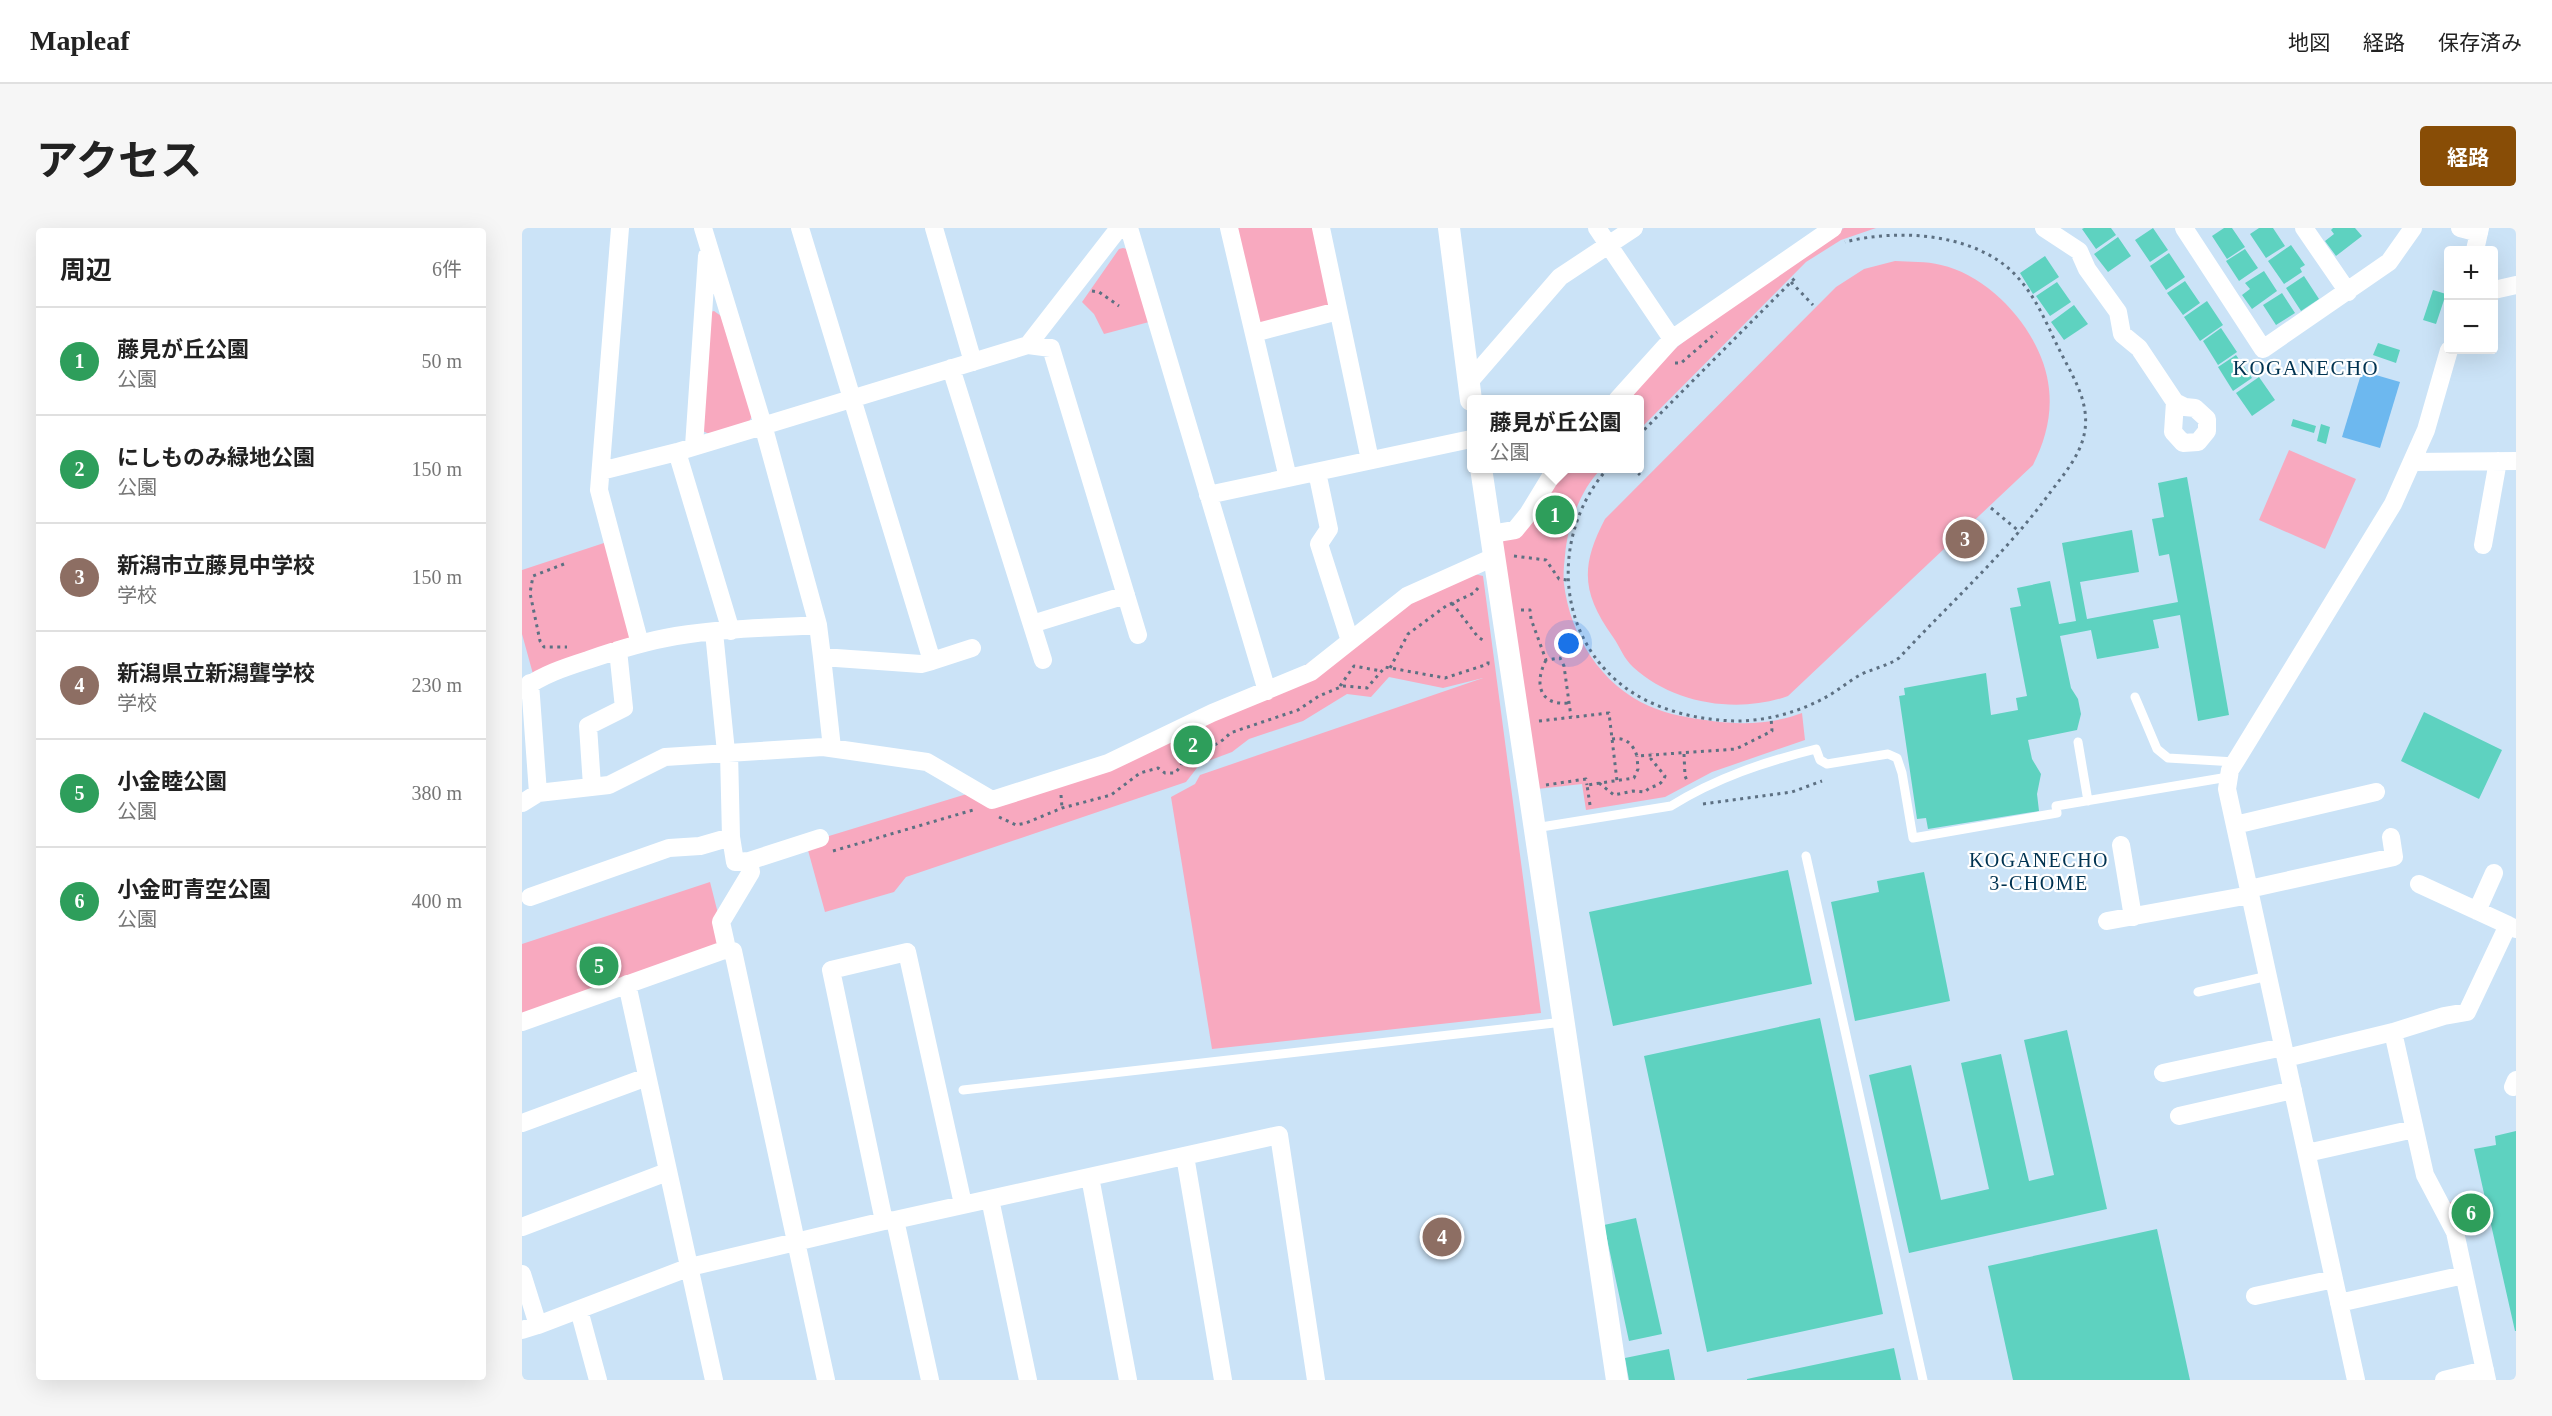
<!DOCTYPE html>
<html lang="ja">
<head>
<meta charset="utf-8">
<style>
  :root { --surface:#fff; --page:#f6f6f6; --text:#222; --muted:#767676; --line:#e0e0e0; --accent:#884d06 }
  body { margin:0; font-family:"Times New Roman","Noto Sans JP",serif; background:var(--page); color:var(--text) }
  .controls { position:absolute; right:18px; top:18px; display:grid; overflow:hidden; border-radius:6px; box-shadow:0 6px 24px #0002 }
  .controls button { width:54px; height:54px; display:grid; place-items:center; padding:0; border:0; border-bottom:2px solid var(--line); background:var(--surface); color:var(--text); font:30px sans-serif }
  .you { position:absolute; left:1047px; top:416px; width:21px; height:21px; margin:-15px; border:4px solid #fff; border-radius:50%; background:#1a73e8; box-shadow:0 0 0 9px #1a73e833 }
  .badge { display:grid; place-items:center; width:39px; height:39px; border-radius:50%; background:var(--accent); color:#fff; font-size:20px; font-weight:700 }
  .pin { position:absolute; translate:-50% -50%; border:3px solid #fff; box-shadow:0 2px 6px #0006 }
  .popup { position:absolute; left:945px; top:167px; width:177px; height:78px; box-sizing:border-box; display:grid; place-content:center; border-radius:6px; background:var(--surface); filter:drop-shadow(0 2px 4px #0005); font-size:20px; white-space:nowrap; color:var(--muted) }
  .popup b { font-size:22px; color:var(--text) }
  .popup::after { content:''; position:absolute; left:50%; top:100%; margin-left:-12px; border:12px solid transparent; border-top-color:var(--surface) }
  .list { margin:0; padding:0; list-style:none }
  h2 { display:flex; justify-content:space-between; align-items:center; height:78px; margin:0; padding:0 24px; font-size:26px }
  h2 small { font-size:20px; font-weight:400; color:var(--muted) }
  .list li { display:grid; grid-template-columns:39px 1fr auto; gap:18px; align-items:center; box-sizing:border-box; height:108px; padding:0 24px; border-top:2px solid var(--line) }
  .list b { display:block; font-size:22px; white-space:nowrap }
  .list p { margin:0; font-size:20px; white-space:nowrap; color:var(--muted) }
  .list em { font-size:20px; font-style:normal; color:var(--muted) }
  .map { position:relative; flex:none; width:1994px; height:1152px; overflow:hidden; border-radius:6px }
  header { display:flex; align-items:center; gap:36px; box-sizing:border-box; height:84px; padding:0 30px; background:var(--surface); border-bottom:2px solid var(--line) }
  header strong { font-size:28px }
  nav { display:flex; gap:33px; margin-inline-start:auto; font-size:21px }
  .intro { display:flex; align-items:center; justify-content:space-between; box-sizing:border-box; height:144px; padding:0 36px }
  h1 { margin:0; font-size:42px }
  .button { padding:15px 27px; border-radius:6px; background:var(--accent); color:#fff; font-size:21px; font-weight:700 }
  main { display:flex; gap:36px; padding:0 36px }
  aside { flex:1; background:var(--surface); border-radius:6px; box-shadow:0 6px 24px #0002 }
  .map>svg:first-child { display:block }
  .green { fill:#f8a9bf }
  .water { fill:#6db8ef }
  .building { fill:#5ed2c0 }
  .lines { fill:none; stroke-linecap:round; stroke-linejoin:round }
  .path { stroke:#5d7082; stroke-width:3; stroke-dasharray:3 4.5; stroke-linecap:butt }
  .service { stroke:#fff; stroke-width:9 }
  .minor { stroke:#fff; stroke-width:18 }
  .tertiary { stroke:#fff; stroke-width:22 }
  .labels { text-anchor:middle; stroke-width:4.5; stroke-linejoin:round; paint-order:stroke }
  .neighbourhood-label { font-size:20px; letter-spacing:1.5px; fill:#003351; stroke:#fff }
  .quarter-label { font-size:21px; letter-spacing:1.5px; fill:#003351; stroke:#fff }
</style>
</head>
<body>
<header>
<strong>Mapleaf</strong>
<nav><a>地図</a><a>経路</a><a>保存済み</a></nav>
</header>
<div class="intro"><h1>アクセス</h1><a class="button">経路</a></div>
<main>
<aside>
<h2>周辺<small>6件</small></h2>
<ul class="list">
<li><span class="badge" style="background:#2e9e5b">1</span><div><b>藤見が丘公園</b><p>公園</p></div><em>50 m</em></li>
<li><span class="badge" style="background:#2e9e5b">2</span><div><b>にしものみ緑地公園</b><p>公園</p></div><em>150 m</em></li>
<li><span class="badge" style="background:#8d6e63">3</span><div><b>新潟市立藤見中学校</b><p>学校</p></div><em>150 m</em></li>
<li><span class="badge" style="background:#8d6e63">4</span><div><b>新潟県立新潟聾学校</b><p>学校</p></div><em>230 m</em></li>
<li><span class="badge" style="background:#2e9e5b">5</span><div><b>小金睦公園</b><p>公園</p></div><em>380 m</em></li>
<li><span class="badge" style="background:#2e9e5b">6</span><div><b>小金町青空公園</b><p>公園</p></div><em>400 m</em></li>
</ul>
</aside>
<div class="map">
<svg width="1994" height="1152" viewBox="0 0 1994 1152">
  <rect width="100%" height="100%" fill="#cbe3f7"/>
  <path class="green" d="M707 0H799L816 83 732 105Z
    M1322 0H1354L1319 12 1284 34 1117 202V172H1102L1140 131 1184 96Z
    M601 20 605 21 627 94 582 106 572 86 560 74 597 21Z
    M1373 33C1388 34 1404 33 1419 37 1472 49 1522 108 1527 161 1530 188 1523 213 1511 237L1266 468C1216 486 1151 476 1111 439 1102 431 1098 419 1091 409 1060 365 1058 339 1083 291L1314 59 1342 41Z
    M192 83 199 88 230 188 227 194 187 206 181 203 188 84Z
    M1767 222 1834 251 1803 321 1737 292Z
    M1041 241H1079C1058 262 1045 299 1043 328 1042 337 1041 347 1042 356 1048 407 1079 457 1127 478 1147 487 1168 490 1190 493 1220 497 1251 496 1280 485L1283 512 1190 544 1143 569 1064 582 1060 556 1015 561 978 327 982 310 1007 299Z
    M85 314 111 411 11 446 0 406V342Z
    M940 343 961 348 1019 785 690 821 649 569 673 556 678 547 961 450 921 460 867 449 849 469 825 466 781 493 727 511 710 524 678 536 664 554 384 649 372 664 303 684 284 615 448 565 470 572 745 463 885 368Z
    M188 654 205 721 0 794V716Z
    M1957 968 1962 995 1938 1000 1934 991 1939 988 1935 980 1929 982 1925 975Z"/>
  <path class="water" d="M1840 143 1878 154 1858 220 1820 209Z"/>
  <path class="building" d="M1562 0H1589L1594 7 1574 21 1560 1Z
    M1631 0 1646 22 1628 34 1613 12Z
    M1702 0H1710L1723 19 1705 31 1690 8Z
    M1737 0H1751L1763 18 1744 30 1728 6Z
    M1811 0H1833L1840 8 1814 28 1803 13 1812 6 1809 2Z
    M1596 9 1609 28 1586 44 1572 26Z
    M1769 17 1783 37 1778 40 1780 44 1762 56 1746 33Z
    M1723 21 1736 40 1717 53 1704 33Z
    M1647 25 1663 49 1644 62 1628 38Z
    M1523 28 1537 49 1511 66 1498 45Z
    M1742 43 1755 63 1730 81 1720 67 1728 61 1723 55Z
    M1782 48 1797 71 1779 83 1764 60Z
    M1663 53 1678 75 1661 87 1645 65Z
    M1535 54 1549 74 1528 88 1514 68Z
    M1911 62 1924 66 1914 96 1901 92Z
    M1760 65 1773 85 1754 97 1741 77Z
    M1685 73 1701 97 1678 113 1662 89Z
    M1552 77 1566 96 1542 112 1529 94Z
    M1699 100 1715 124 1696 137 1681 113Z
    M1856 115 1878 122 1874 135 1851 127Z
    M1714 127 1730 150 1711 163 1696 139Z
    M1737 149 1753 172 1730 188 1714 165Z
    M1771 191 1794 198 1792 205 1769 198Z
    M1799 196 1808 199 1804 216 1795 213Z
    M1665 249 1707 487 1676 493 1658 387 1631 392 1637 420 1575 431 1569 402 1538 408 1549 460 1556 471 1559 486 1555 502 1506 512 1510 531 1519 546 1515 566 1517 583 1406 601 1404 590 1395 591 1377 468 1383 467 1382 460 1464 445 1469 487 1496 482 1494 470 1505 468 1488 380 1499 378 1495 360 1528 353 1537 396 1554 393 1540 315 1610 302 1617 344 1558 354 1565 391 1656 374 1647 326 1637 328 1630 291 1642 289 1636 255Z
    M1902 484 1980 522 1957 571 1879 533Z
    M1266 642 1290 756 1091 798 1067 684Z
    M1402 644 1428 773 1333 793 1309 674 1357 664 1355 653Z
    M1298 790 1361 1086 1185 1124 1122 828Z
    M1545 802 1585 981 1387 1025 1347 847 1389 837 1419 972 1467 961 1439 835 1479 826 1507 953 1532 947 1502 812Z
    M1994 903V1103H1993L1952 921 1974 917 1973 908Z
    M1114 990 1140 1106 1107 1113 1082 997Z
    M1635 1001 1668 1152H1491L1466 1038Z
    M1372 1120 1379 1152H1225V1151Z
    M1147 1121 1153 1152H1107L1103 1130Z"/>
  <g class="lines">
    <path class="path" d="M1269 54 1291 77
      M570 63 577 64 597 78
      M1153 135H1159L1195 104
      M1117 207 1274 49
      M1086 240C1032 301 1031 398 1095 453 1127 481 1173 492 1214 493 1245 493 1278 484 1306 468 1317 462 1328 452 1340 446 1353 440 1365 438 1377 430 1428 375 1483 326 1527 266 1539 250 1552 235 1559 217 1572 183 1555 156 1540 127 1527 102 1517 74 1498 52 1459 5 1378 0 1323 14
      M1111 240 1118 247
      M1469 280 1498 304
      M992 328 1024 332 1037 351 1045 352
      M42 336 11 348 8 365 18 413 22 419H45
      M930 375 956 409 964 414
      M999 382H1008L1009 391 1024 432 1038 430 1042 438 1049 489
      M1024 432C1012 455 1017 478 1047 475
      M868 440 886 406 924 378 952 365 956 360
      M818 458 832 438 859 443
      M1017 493 1087 485 1095 553
      M1090 511C1104 509 1111 516 1115 528L1214 521 1250 503 1249 489
      M1162 526 1163 548 1166 555
      M1077 555 1092 567 1111 563 1123 564C1130 556 1139 560 1143 548L1129 531 1130 525
      M1024 557 1064 551 1065 557
      M539 567 540 580
      M1181 576 1270 564 1300 553
      M1068 577 1065 557 1112 550 1116 541 1115 528
      M477 589 494 597 504 595 540 580 589 567 618 545 636 540 643 545H653L659 538 663 523C681 522 696 519 708 505L776 482 797 468 821 458 845 460 863 439 923 450 966 436V433
      M311 623 451 582"/>
    <path class="service" d="M1613 469 1635 521 1646 530 1713 534
      M1556 514 1566 573
      M1013 600 1149 578C1194 550 1242 534 1294 521L1298 532 1305 536 1366 526 1375 530 1380 545 1391 610 1535 585 1534 578 1706 549
      M1284 628 1401 1152
      M1676 764 1746 748
      M441 862 1041 794"/>
    <path class="minor" d="M98 0 77 262 118 416
      M181 0 241 197 296 397
      M412 0 451 134
      M607 0 745 463
      M707 0 766 250
      M799 0 848 232
      M1075 0 1150 111
      M1522 0 1557 23 1565 41 1596 84 1600 106 1617 120 1653 174 1663 179 1673 180 1685 191V203L1676 214 1661 215 1651 204 1653 174
      M1662 0 1741 121 1867 34 1891 0
      M1782 0 1826 64
      M1938 0 1957 5
      M1953 22 1958 0
      M1972 62 1994 57
      M732 105 816 83
      M506 117 529 120 616 407
      M429 140 521 432
      M947 154 1038 49 1112 0
      M1095 172 1150 111 1311 0
      M172 218 185 28
      M155 224 209 403
      M1891 234 1994 233
      M79 243 155 224 506 117 597 0
      M795 244 807 301 797 316 828 413
      M686 267 949 211
      M969 306 993 302 1006 286 1034 240
      M1961 317 1976 233
      M510 396 604 367
      M192 404 204 524
      M300 429 310 520
      M410 433 450 420
      M8 455 16 565
      M0 462C19 447 44 439 66 432 95 422 124 413 154 408 201 400 249 400 296 397L300 429 399 436 410 433 278 0
      M207 524 209 609 213 634 227 633 298 610
      M70 558 66 498 102 480 96 422
      M0 575 16 565 87 557 143 529 301 519 405 534 470 572 586 535 690 485 789 444 885 368 972 329
      M1713 597 1854 564
      M1599 617 1611 689
      M227 633 229 644 199 694 205 721 211 723 304 1152
      M1897 656 1986 697
      M1727 661 1872 629 1869 609
      M8 669 147 620 178 618 209 609
      M1955 683 1972 645
      M1585 693 1728 667
      M105 756 192 1152
      M0 794 205 721
      M1871 804 1903 947 1933 1004 1965 1152
      M1764 830 1871 804 1922 788 1945 784 1986 697 1994 701
      M1641 845 1761 819
      M1991 859 1994 852
      M1657 888 1771 862
      M0 895 125 849
      M1785 925 1892 901
      M663 928 701 1152
      M568 949 606 1152
      M468 971 506 1152
      M373 992 408 1152
      M362 993 309 742 385 724 441 976
      M0 999 145 944
      M0 1046 16 1097 0 1102
      M1733 1068 1812 1051
      M1817 1075 1942 1047
      M57 1082 76 1152
      M16 1097 168 1039 362 993 373 992 757 907 794 1152
      M1834 1152 1705 561 1708 542 1715 531 1871 276 1904 202 1927 122
      M1922 1152 1963 1142"/>
    <path class="tertiary" d="M927 0 949 172
      M959 240 1095 1152"/>
  </g>
  <g class="labels">
    <g class="neighbourhood-label">
      <text x="1517" y="639">KOGANECHO<tspan x="1517" dy="23">3-CHOME</tspan></text>
    </g>
    <g class="quarter-label">
      <text x="1784" y="147">KOGANECHO</text>
    </g>
  </g>
</svg>
<div class="controls">
<button>+</button>
<button>−</button>
</div>
<div class="you"></div>
<div class="pin badge" style="left:1033px;top:287px;background:#2e9e5b">1</div>
<div class="popup"><b>藤見が丘公園</b>公園</div>
<div class="pin badge" style="left:671px;top:517px;background:#2e9e5b">2</div>
<div class="pin badge" style="left:1443px;top:311px;background:#8d6e63">3</div>
<div class="pin badge" style="left:920px;top:1009px;background:#8d6e63">4</div>
<div class="pin badge" style="left:77px;top:738px;background:#2e9e5b">5</div>
<div class="pin badge" style="left:1949px;top:985px;background:#2e9e5b">6</div>
</div>
</main>
</body>
</html>
